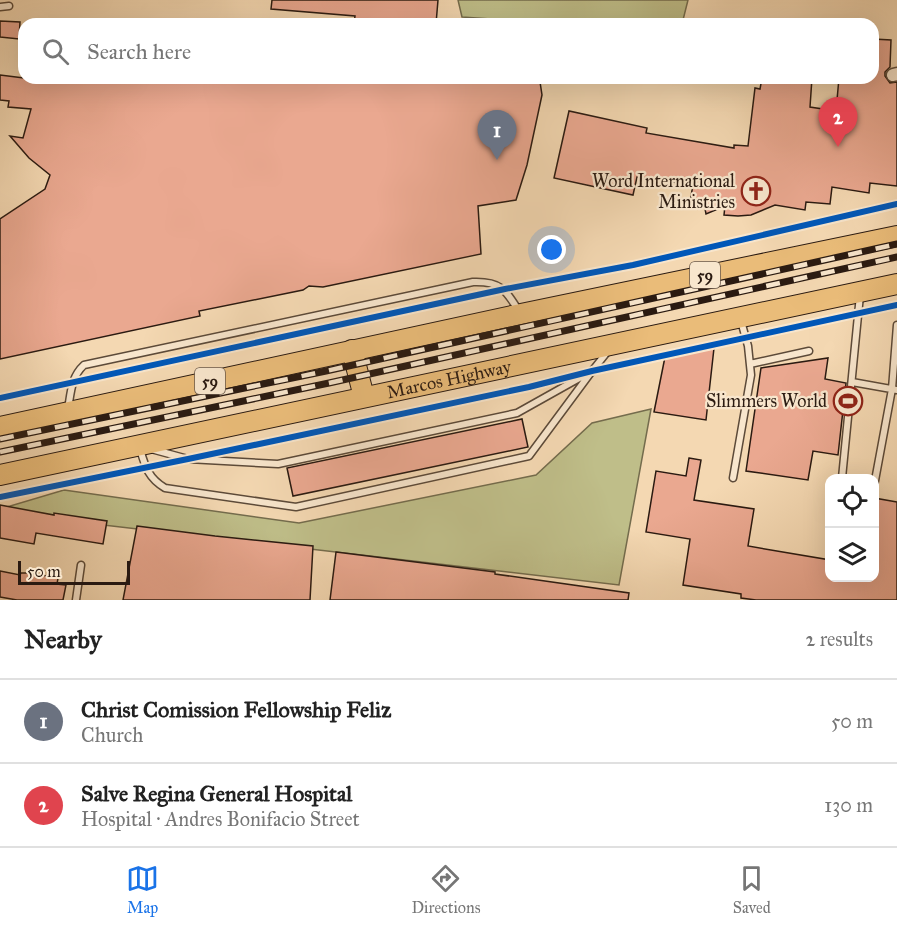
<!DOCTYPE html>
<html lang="en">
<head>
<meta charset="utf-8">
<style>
  :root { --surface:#fff; --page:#f6f6f6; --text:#222; --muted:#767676; --line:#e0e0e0; --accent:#1a73e8 }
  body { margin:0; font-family:"IM FELL Great Primer",serif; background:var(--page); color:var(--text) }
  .controls { position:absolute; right:18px; bottom:18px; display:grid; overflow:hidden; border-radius:12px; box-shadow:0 6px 24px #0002 }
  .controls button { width:54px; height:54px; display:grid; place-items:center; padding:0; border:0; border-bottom:2px solid var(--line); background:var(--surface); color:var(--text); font:30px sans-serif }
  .scale { position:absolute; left:18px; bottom:15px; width:112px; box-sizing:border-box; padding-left:6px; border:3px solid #2a1a11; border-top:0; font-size:16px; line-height:21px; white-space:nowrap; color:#2a1a11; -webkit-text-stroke:4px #f8e6cd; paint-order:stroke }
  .you { position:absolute; left:552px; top:250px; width:21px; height:21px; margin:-15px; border:4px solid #fff; border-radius:50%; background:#1a73e8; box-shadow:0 0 0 9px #1a73e833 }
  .badge { display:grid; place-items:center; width:39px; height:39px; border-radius:50%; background:var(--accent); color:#fff; font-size:20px; font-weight:700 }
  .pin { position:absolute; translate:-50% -50px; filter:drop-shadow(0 2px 3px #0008) }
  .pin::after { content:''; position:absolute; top:32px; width:21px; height:18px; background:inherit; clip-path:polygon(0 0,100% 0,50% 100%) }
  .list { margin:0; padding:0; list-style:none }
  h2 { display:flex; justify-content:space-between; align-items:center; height:78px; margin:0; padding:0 24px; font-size:26px }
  h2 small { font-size:20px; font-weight:400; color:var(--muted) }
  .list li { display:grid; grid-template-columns:39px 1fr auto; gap:18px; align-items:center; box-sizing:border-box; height:84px; padding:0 24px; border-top:2px solid var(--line) }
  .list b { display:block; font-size:22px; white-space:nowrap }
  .list p { margin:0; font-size:20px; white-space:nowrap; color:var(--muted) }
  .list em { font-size:20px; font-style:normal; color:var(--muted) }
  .icon { flex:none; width:33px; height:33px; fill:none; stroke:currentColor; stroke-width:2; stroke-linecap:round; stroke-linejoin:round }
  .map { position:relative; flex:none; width:897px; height:600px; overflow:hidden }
  .search { position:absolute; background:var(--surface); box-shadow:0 6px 24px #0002; left:18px; right:18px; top:18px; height:66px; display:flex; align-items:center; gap:15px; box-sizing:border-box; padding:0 21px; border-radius:18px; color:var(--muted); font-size:22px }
  .sheet { height:246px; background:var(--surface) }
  nav { display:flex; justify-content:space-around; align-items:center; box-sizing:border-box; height:84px; border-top:2px solid var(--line); background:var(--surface); font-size:16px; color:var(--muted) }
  nav a { display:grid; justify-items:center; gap:3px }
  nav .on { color:var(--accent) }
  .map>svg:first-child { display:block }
  .green { fill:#bfbe89; stroke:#746c4d; stroke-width:1.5 }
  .building { fill:#eaa890; stroke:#2a1a11; stroke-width:1.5 }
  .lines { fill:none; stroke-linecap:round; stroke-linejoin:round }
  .lane-casing { stroke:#5c4a39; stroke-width:9 }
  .street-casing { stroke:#5c4a39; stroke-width:15 }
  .primary-casing { stroke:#2a1a11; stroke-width:22 }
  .lane { stroke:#f8e6cd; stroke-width:6 }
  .street { stroke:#f8e6cd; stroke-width:12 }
  .primary { stroke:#eabc79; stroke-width:20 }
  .rail-casing { stroke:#2a1a11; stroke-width:7 }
  .rail { stroke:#f8e6cd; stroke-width:4.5; stroke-dasharray:14; stroke-linecap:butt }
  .cycleway-casing { stroke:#f8e6cd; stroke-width:10 }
  .cycleway { stroke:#0057b8; stroke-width:6 }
  .labels { text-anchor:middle; stroke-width:4.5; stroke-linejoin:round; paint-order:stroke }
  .shield { fill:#f8e6cd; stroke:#685749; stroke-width:1.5 }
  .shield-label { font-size:16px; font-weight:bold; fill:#2a1a11 }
  .poi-label { font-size:18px; fill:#2a1a11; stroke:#f8e6cd; text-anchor:end }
  .street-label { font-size:18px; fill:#2a1a11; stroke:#f8e6cd }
</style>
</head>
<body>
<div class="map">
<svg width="897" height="600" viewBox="0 0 897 600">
  <rect width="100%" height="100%" fill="#f4d8b2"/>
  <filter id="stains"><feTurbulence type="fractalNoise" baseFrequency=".00333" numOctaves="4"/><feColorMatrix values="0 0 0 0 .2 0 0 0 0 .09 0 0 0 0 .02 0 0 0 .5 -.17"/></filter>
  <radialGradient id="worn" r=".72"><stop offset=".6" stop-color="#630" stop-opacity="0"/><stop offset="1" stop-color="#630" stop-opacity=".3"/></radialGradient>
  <path class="green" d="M458 0H688L682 24H567L462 17Z
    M651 409 619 585 0 513V509L64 490 299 523 536 475 592 423Z"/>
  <path class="building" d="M272 0H438L436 24 411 22 410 24H354L355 16 271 9Z
    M0 21 20 22 19 39 0 37Z
    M873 39 891 40 890 67 885 72V76L890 83 897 82V186L870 183 869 193 832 187 830 204 806 202 805 210 775 205 751 215 738 216 724 215 725 206 706 214 703 198 690 202 693 185 637 177 633 195 554 178 569 111 647 128 646 133 734 148V145L748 146 755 88 760 89 762 78H812L810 107 836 111 839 78H873Z
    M0 75 24 78H470V81L535 78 540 82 542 95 527 165 516 200 478 206 481 254 323 287 309 286 303 290 199 311 200 316 0 359V219L45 189 50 175 29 158 10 136 23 138 31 109 8 107 9 101 0 100Z
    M714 348 706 420 654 412 665 357Z
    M828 358 825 379 846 383 838 455 813 451 808 480 746 471 761 368Z
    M522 419 528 447 293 496 287 468Z
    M689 458 701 460 694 500 754 509 748 546 830 560V578H874V498L897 502V600H756L741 598V594L683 585 690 539 646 532 656 471 686 476Z
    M0 505 54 515V513L107 521 103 544 36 533 34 544 0 538Z
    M137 526 215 536 313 546 310 600H123Z
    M336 552 495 572V574L629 593 628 600H330Z
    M0 571 20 575 21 573H30L58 578 57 584 66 585 63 600H17L0 597Z"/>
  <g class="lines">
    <g class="lane-casing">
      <path id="lane" d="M0 7 9 6
        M750 364 809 351
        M852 382 897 390
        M68 409C71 392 71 377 84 365L473 282C500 281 505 289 519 311
        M140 449C145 466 148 478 165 488L296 507 529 456 592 371
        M151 449 188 459 278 464 517 413 592 371 608 351
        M733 478 751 375 748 346 741 321
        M842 478 860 295
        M874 486 892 389 897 325
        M76 600 81 565"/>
    </g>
    <g class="street-casing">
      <path id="street" d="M893 75 897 74"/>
    </g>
    <g class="primary-casing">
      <g id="primary">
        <path d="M352 350 364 397"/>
        <path d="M0 427 521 314 897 236"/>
        <path id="s1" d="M0 475 897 284"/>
      </g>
    </g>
    <use href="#lane" class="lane"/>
    <use href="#street" class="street"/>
    <use href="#primary" class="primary"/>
    <g class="rail-casing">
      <path id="rail" d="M0 439 326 371 897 244
        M0 452 329 383 897 257"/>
    </g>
    <use href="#rail" class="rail"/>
    <g class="cycleway-casing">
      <path id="cycleway" d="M0 398 505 289 633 265 897 204
        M0 497 188 459 529 387 592 371 897 305"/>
    </g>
    <use href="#cycleway" class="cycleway"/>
  </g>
  <defs>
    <g id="church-ring" transform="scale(1.5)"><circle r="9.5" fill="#f8e6cd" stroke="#8f2418" stroke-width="1.5"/><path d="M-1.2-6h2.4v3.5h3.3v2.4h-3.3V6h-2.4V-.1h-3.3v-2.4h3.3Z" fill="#8f2418"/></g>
    <g id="stadium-ring" transform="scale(1.5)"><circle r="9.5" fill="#f8e6cd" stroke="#8f2418" stroke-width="1.5"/><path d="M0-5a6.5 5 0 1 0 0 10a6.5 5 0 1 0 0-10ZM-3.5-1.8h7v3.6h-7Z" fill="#8f2418"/></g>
  </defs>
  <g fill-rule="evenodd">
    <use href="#church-ring" x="756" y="191"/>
    <use href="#stadium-ring" x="848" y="401"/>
  </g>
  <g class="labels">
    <g class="shield">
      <rect x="690" y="262" width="30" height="26" rx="4.5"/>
      <rect x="195" y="368" width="30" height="26" rx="4.5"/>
    </g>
    <g class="shield-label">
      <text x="705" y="281">59</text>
      <text x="210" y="387">59</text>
    </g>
    <g class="poi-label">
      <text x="735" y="187">Word International<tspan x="735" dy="21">Ministries</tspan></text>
      <text x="827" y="407">Slimmers World</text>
    </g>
    <g class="street-label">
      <text dy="6" stroke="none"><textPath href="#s1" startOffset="459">Marcos Highway</textPath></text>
    </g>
  </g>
  <rect width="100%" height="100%" filter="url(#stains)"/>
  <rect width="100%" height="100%" fill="url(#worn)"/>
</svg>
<div class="controls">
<button><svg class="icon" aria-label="locate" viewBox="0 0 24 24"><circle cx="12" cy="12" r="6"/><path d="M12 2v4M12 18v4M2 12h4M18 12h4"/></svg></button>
<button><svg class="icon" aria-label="layers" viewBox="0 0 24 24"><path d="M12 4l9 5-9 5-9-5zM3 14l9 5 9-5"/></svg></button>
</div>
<div class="scale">50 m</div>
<div class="you"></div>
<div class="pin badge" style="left:497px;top:160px;background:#6b7280">1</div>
<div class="pin badge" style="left:838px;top:147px;background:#e0444e">2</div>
<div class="search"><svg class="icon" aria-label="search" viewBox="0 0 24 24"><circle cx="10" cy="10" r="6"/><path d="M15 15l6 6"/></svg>Search here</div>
</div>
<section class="sheet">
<h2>Nearby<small>2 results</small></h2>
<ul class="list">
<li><span class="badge" style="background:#6b7280">1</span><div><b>Christ Comission Fellowship Feliz</b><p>Church</p></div><em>50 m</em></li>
<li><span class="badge" style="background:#e0444e">2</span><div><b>Salve Regina General Hospital</b><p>Hospital · Andres Bonifacio Street</p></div><em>130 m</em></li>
</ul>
</section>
<nav>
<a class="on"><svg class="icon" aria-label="map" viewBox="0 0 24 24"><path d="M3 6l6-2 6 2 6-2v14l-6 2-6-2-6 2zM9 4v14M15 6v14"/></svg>Map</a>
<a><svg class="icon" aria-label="directions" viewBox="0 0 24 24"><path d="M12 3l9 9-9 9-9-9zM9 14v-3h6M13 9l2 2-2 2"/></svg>Directions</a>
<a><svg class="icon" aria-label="saved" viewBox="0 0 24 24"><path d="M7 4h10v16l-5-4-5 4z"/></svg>Saved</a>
</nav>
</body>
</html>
